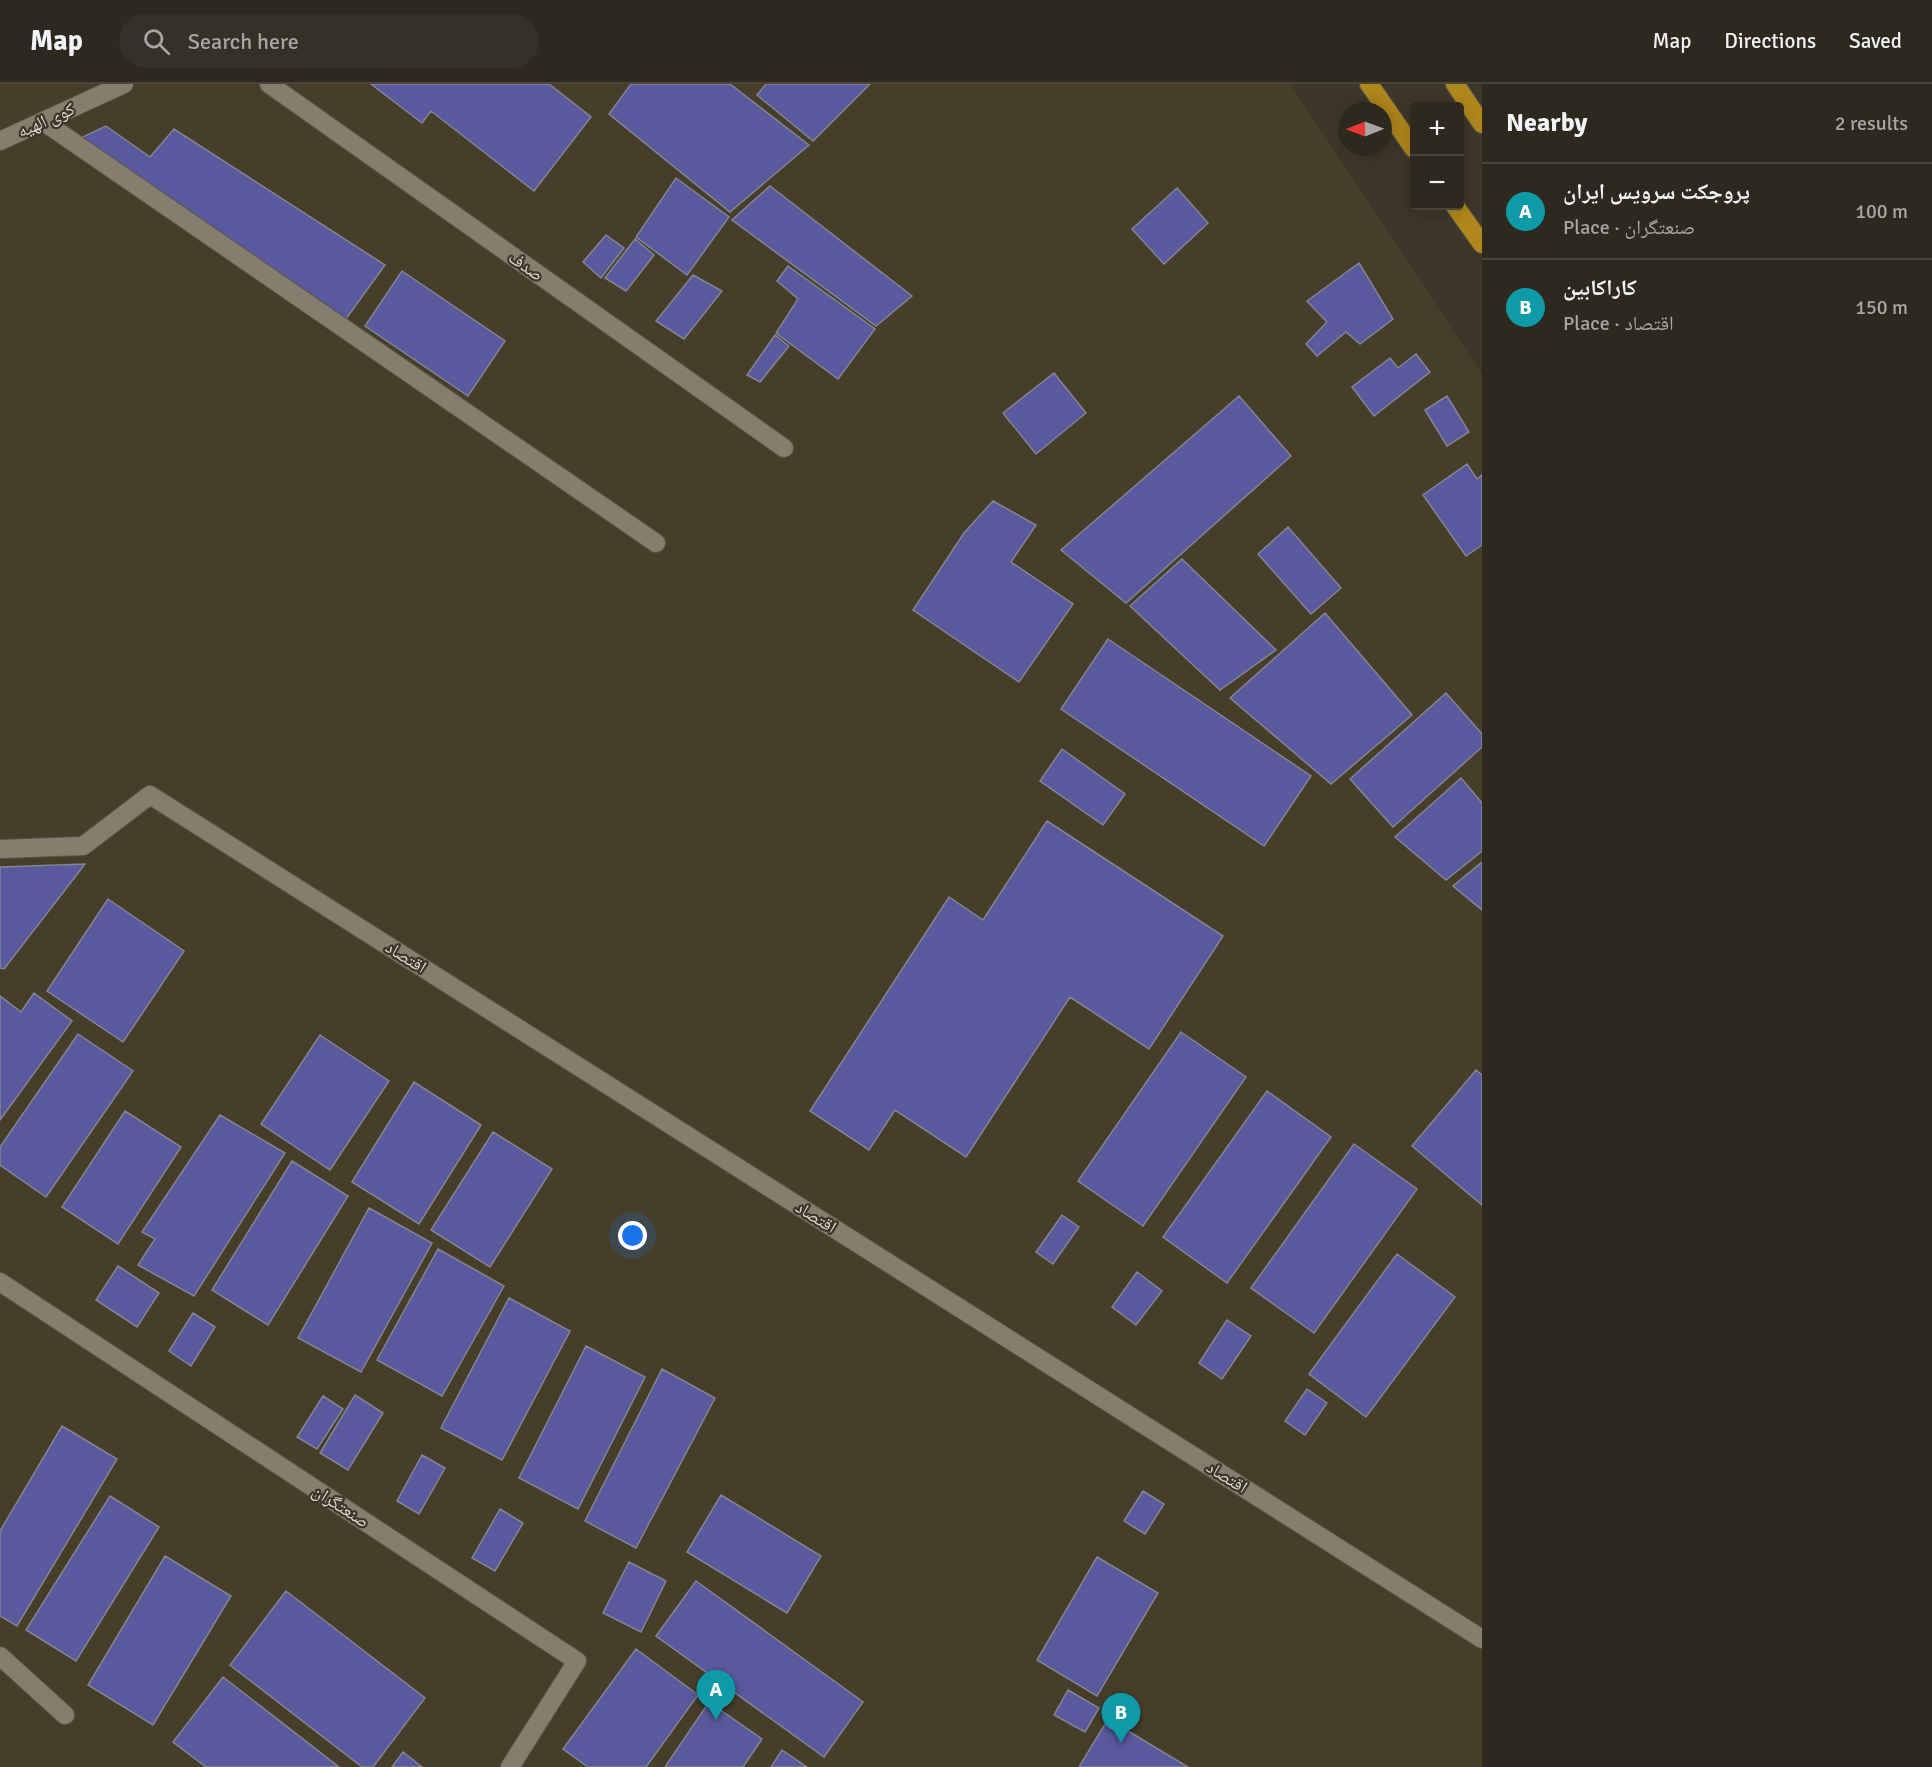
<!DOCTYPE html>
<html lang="en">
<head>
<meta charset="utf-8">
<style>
  :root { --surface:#2e291f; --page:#363128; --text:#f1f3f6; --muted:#a7a6a4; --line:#49453d; --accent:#d93025 }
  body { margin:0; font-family:Signika,"Noto Naskh Arabic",sans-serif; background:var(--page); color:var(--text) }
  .controls { position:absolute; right:18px; top:18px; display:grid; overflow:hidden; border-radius:6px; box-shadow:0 3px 15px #0003 }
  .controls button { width:54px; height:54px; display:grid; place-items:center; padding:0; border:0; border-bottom:2px solid var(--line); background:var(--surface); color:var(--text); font:30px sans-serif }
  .compass { position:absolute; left:1338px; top:18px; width:54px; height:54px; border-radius:50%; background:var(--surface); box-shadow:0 3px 15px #0003; rotate:269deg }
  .you { position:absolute; left:633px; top:1152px; width:21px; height:21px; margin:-15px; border:4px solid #fff; border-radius:50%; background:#1a73e8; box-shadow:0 0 0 9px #1a73e833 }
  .badge { display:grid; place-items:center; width:39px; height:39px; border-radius:50%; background:var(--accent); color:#fff; font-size:20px; font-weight:700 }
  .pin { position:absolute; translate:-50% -50px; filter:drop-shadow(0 2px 3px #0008) }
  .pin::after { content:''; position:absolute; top:32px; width:21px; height:18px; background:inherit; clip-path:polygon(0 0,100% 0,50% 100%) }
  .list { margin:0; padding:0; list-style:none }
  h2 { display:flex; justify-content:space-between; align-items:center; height:78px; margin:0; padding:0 24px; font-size:26px }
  h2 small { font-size:20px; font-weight:400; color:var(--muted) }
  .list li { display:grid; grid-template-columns:39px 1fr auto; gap:18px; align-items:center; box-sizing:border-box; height:96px; padding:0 24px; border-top:2px solid var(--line) }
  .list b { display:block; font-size:22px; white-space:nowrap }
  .list p { margin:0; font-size:20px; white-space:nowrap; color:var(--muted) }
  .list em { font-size:20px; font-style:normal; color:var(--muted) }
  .icon { flex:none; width:33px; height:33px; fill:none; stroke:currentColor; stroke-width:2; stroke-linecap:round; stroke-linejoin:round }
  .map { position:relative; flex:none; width:1482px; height:1683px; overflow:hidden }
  header { display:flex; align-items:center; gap:36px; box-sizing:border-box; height:84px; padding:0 30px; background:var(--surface); border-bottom:2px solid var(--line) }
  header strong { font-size:28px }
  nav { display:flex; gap:33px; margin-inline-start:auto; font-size:21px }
  .search { width:420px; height:54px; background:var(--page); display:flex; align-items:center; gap:15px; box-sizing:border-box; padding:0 21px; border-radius:33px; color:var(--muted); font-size:22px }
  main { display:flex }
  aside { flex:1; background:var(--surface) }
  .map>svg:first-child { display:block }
  .built { fill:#473e2a }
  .building { fill:#59599d; stroke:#838595; stroke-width:1.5 }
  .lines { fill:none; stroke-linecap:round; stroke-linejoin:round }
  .lane-casing { stroke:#5b564a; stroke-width:20 }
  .street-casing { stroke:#5b564a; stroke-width:20 }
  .highway-casing { stroke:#5b564a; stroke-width:20 }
  .lane { stroke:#857e6e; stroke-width:18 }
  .street { stroke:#857e6e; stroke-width:18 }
  .highway { stroke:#b0871c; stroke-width:18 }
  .labels { text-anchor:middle; stroke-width:4.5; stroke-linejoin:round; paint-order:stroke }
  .street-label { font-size:18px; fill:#dbd7cf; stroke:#3d3729 }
</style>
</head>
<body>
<header>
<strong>Map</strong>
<div class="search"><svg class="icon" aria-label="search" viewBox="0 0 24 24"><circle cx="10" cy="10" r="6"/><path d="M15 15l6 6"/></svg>Search here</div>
<nav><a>Map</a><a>Directions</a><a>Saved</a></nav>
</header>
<main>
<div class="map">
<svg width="1482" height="1683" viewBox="0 0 1482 1683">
  <rect width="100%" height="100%" fill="#3d3729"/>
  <path class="built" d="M0 0H1290L1482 290V1683H0Z"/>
  <path class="building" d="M371 0H549L591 33 534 107 431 27 422 39Z
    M631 0H730L809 61 730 128 609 30Z
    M766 0H870L813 57 757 11Z
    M106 42 150 73 174 45 385 181 343 239 74 57Z
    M676 94 729 133 687 191 636 153Z
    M770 102 912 212 876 242 732 136Z
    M1177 104 1208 139 1164 180 1132 145Z
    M606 151 624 164 601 194 583 178Z
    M635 155 654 171 626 207 605 194Z
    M1359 179 1393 235 1360 260 1346 248 1317 272 1306 260 1327 238 1307 217Z
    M788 182 875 245 838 295 776 249 798 215 777 197Z
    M402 187 505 257 468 312 365 242Z
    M693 191 722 207 684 255 656 237Z
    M775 251 789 262 760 298 747 291Z
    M1416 270 1430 288 1374 332 1352 303 1390 274 1398 284Z
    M1054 289 1086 329 1036 370 1003 329Z
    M1239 312 1291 372 1126 519 1061 466Z
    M1447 312 1469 348 1447 362 1425 326Z
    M1467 380 1477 395 1482 391V461L1466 472 1423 411Z
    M993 417 1036 441 1011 478 1073 520 1019 598 913 526 964 449Z
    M1288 443 1341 504 1311 530 1258 470Z
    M1182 475 1276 566 1220 606 1130 522Z
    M1325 529 1412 631 1331 700 1230 614Z
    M1108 555 1311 692 1264 762 1061 625Z
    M1446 609 1482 650V663L1393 743 1350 695Z
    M1062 665 1125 710 1103 741 1040 697Z
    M1461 694 1482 719V767L1446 796 1395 753Z
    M1047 737 1223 852 1149 965 1070 913 966 1073 895 1026 869 1066 810 1027 949 813 983 836Z
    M1482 778V826L1453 802Z
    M85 780 4 885 0 884V783Z
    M108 815 184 867 123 958 47 907Z
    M34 909 72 937 0 1036V912L21 928Z
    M1181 948 1246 993 1143 1142 1078 1097Z
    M78 950 133 987 46 1113 0 1081V1063Z
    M320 951 389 997 330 1086 261 1040Z
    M1476 986 1482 991V1121L1412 1062Z
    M414 998 481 1041 419 1140 352 1098Z
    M1267 1007 1331 1053 1227 1199 1163 1153Z
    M125 1027 181 1063 118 1160 62 1123Z
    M220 1031 285 1069 194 1212 138 1181 155 1155 142 1148Z
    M493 1048 552 1085 490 1183 431 1146Z
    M1354 1060 1417 1105 1314 1249 1251 1204Z
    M292 1077 348 1112 268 1241 212 1206Z
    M369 1124 432 1159 361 1288 298 1254Z
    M1062 1131 1079 1143 1053 1180 1036 1168Z
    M438 1165 504 1202 442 1312 377 1276Z
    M1397 1170 1455 1213 1366 1333 1309 1290Z
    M118 1182 159 1209 137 1243 96 1216Z
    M1137 1188 1162 1207 1136 1241 1112 1223Z
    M509 1214 570 1247 502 1376 441 1344Z
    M193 1229 215 1243 191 1282 169 1267Z
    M1227 1236 1251 1252 1222 1295 1199 1279Z
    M586 1262 645 1293 578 1425 519 1394Z
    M662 1285 715 1314 636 1464 585 1437Z
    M1307 1305 1327 1319 1305 1351 1285 1337Z
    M355 1311 383 1329 348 1386 320 1369Z
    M323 1312 343 1325 317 1365 297 1353Z
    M62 1342 117 1375 17 1542 0 1532V1447Z
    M422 1371 445 1384 419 1430 397 1417Z
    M1143 1407 1164 1420 1145 1450 1124 1437Z
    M721 1411 821 1472 787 1529 687 1468Z
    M110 1412 159 1443 76 1577 26 1546Z
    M500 1425 523 1439 495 1487 472 1474Z
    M165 1472 231 1512 153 1641 88 1601Z
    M1097 1473 1158 1509 1097 1612 1037 1576Z
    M629 1478 666 1497 641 1548 603 1529Z
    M696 1497 863 1618 824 1673 656 1552Z
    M286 1507 425 1614 373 1683H362L230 1581Z
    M636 1565 698 1611 646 1683H588L563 1665Z
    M223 1593 339 1683H206L173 1658Z
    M1068 1606 1099 1624 1085 1648 1054 1631Z
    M709 1618 762 1655 743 1683H665Z
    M1108 1635 1188 1683H1079Z
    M782 1666 807 1683H771Z
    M403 1668 422 1683H392Z"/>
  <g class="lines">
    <g class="lane-casing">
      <path id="lane" d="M0 1572 65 1631"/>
    </g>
    <g class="street-casing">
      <path id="street" d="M269 0 784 364
        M44 38 656 459
        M0 57 124 0
        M0 765 83 762 150 711 1482 1555
        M0 1198 577 1577 510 1683"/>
    </g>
    <g class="highway-casing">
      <path id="highway" d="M1369 0 1414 65
        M1455 0 1482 40
        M1455 122 1482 160"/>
    </g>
    <use href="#lane" class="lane"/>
    <use href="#street" class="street"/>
    <use href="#highway" class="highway"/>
  </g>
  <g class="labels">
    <g class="street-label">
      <text transform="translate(46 36) rotate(-24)" y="6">کوی الهیه</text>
      <text transform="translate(526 182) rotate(35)" y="6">صدف</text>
      <text transform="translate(406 873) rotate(32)" y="6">اقتصاد</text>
      <text transform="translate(816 1133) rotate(32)" y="6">اقتصاد</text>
      <text transform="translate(1227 1393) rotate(32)" y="6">اقتصاد</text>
      <text transform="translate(341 1422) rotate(33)" y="6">صنعتگران</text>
    </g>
  </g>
</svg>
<div class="controls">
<button>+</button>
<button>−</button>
</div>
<svg class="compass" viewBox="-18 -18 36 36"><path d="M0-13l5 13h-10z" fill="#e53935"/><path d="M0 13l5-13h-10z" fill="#a7a6a4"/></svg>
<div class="you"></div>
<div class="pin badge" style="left:716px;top:1636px;background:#0f9aa8">A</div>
<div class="pin badge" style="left:1121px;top:1659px;background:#0f9aa8">B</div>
</div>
<aside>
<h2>Nearby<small>2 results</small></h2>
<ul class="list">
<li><span class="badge" style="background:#0f9aa8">A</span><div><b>پروجکت سرویس ایران</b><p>Place · صنعتگران</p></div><em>100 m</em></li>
<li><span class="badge" style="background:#0f9aa8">B</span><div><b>کاراکابین</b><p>Place · اقتصاد</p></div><em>150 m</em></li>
</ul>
</aside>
</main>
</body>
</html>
